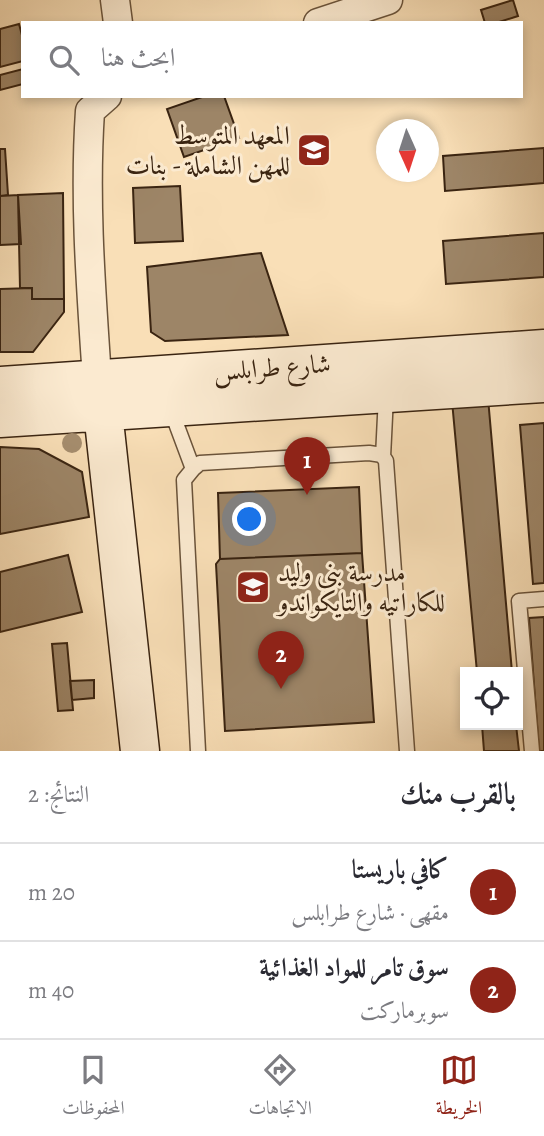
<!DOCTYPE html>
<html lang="ar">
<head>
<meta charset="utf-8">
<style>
  :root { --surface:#fff; --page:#f2f2f3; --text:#2b2b33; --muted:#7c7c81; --line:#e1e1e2; --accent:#8f2418 }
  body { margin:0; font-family:Alegreya,Amiri,serif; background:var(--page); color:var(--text); direction:rtl }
  .controls { position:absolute; right:21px; bottom:21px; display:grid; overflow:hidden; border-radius:0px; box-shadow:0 4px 10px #0003 }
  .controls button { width:63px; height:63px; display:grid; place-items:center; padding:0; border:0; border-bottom:2px solid var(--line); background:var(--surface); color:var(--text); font:35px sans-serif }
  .compass { position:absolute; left:376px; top:119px; width:63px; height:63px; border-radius:50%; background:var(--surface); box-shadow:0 4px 10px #0003; rotate:177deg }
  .you { position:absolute; left:250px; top:520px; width:24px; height:24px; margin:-18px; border:5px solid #fff; border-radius:50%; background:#1a73e8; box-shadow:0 0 0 10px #1a73e833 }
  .badge { display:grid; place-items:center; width:46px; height:46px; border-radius:50%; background:var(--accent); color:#fff; font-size:23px; font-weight:700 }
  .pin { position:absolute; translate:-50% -58px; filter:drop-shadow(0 2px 4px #0008) }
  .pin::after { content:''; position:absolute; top:37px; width:24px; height:21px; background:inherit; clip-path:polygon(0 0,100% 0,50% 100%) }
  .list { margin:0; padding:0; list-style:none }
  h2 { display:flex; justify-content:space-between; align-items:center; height:91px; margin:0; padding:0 28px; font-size:30px }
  h2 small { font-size:23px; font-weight:400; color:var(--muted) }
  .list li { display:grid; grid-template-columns:46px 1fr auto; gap:21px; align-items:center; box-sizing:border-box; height:98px; padding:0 28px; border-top:2px solid var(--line) }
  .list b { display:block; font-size:26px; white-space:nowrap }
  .list p { margin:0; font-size:23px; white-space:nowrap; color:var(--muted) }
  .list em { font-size:23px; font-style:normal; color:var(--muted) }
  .icon { flex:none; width:38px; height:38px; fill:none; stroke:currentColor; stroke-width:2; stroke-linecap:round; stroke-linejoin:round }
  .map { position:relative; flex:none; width:544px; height:751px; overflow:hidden; direction:ltr }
  .search { position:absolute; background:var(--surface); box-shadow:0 4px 10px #0003; left:21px; right:21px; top:21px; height:77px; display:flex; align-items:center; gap:18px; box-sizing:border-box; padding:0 24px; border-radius:0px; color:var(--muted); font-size:26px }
  .sheet { height:287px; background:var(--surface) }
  nav { display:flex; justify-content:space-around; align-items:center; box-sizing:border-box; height:98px; border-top:2px solid var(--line); background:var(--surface); font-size:19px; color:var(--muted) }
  nav a { display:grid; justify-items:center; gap:4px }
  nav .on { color:var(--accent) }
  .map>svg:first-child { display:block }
  .building { fill:#9d8567; stroke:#3a2411; stroke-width:2 }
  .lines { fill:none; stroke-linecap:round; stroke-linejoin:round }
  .service-casing { stroke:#6a533a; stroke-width:17 }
  .minor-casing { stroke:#6a533a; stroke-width:31 }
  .secondary-casing { stroke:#3a2411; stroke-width:41 }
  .service { stroke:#fbead0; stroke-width:14 }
  .minor { stroke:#fbead0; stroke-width:28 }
  .secondary { stroke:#fbead0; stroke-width:38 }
  .tree { fill:#a68e6f }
  .labels { text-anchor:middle; stroke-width:6; stroke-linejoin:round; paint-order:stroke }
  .poi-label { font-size:26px; fill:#3a2411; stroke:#fbead0; text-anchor:end }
  .street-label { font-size:26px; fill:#3a2411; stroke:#fbead0 }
</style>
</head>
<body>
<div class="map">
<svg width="544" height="751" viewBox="0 0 544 751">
  <rect width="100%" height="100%" fill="#f9dfb7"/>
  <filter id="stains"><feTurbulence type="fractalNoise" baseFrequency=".00286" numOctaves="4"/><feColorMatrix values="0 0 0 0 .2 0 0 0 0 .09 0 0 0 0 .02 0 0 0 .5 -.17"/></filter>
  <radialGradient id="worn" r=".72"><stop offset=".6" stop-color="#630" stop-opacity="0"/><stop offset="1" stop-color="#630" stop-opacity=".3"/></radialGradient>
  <path class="building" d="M513 0 518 16 496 23H485L481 10Z
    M19 24 23 39V61L0 67V29Z
    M23 69V84L0 90V75Z
    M205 96H224L239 138 184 157 167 109Z
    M544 148V183L445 191 443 156Z
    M0 149H5L8 195 0 196Z
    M180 186 183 241 135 243 133 188Z
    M63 193 64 299H32V288H20L18 195Z
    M18 195 21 244 0 245V196Z
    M544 233V277L446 284 443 241Z
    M261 253 288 335 165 341 151 332 147 267Z
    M32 288V299H64V312L33 352H0V289Z
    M488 398 512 672H477L452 401Z
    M544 423V583L533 584 520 425Z
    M0 447 39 449 82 472 89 517 0 534Z
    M359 487 362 553 220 559 218 493Z
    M362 553 374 722 225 731 216 564 220 559Z
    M68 555 82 612 0 632V572Z
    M544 617V751H539L529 618Z
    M67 643 73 710 58 711 52 644Z
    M94 680V698L72 700 70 681Z
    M482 725H516L519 751H484Z"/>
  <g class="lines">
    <g class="service-casing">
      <path id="service" d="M171 410 193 469 200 463 369 453 382 455 386 461 407 751
        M383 457 386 396
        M193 469 184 480 198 751
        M532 751 519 601 544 599"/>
    </g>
    <g class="minor-casing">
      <path id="minor" d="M115 0 118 23
        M318 23 388 0
        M101 398 97 378C91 289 84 200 90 111L107 96"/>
    </g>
    <g class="secondary-casing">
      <path id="secondary" d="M0 386 544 349
        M103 412 140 751
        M0 418 544 383"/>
    </g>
    <use href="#service" class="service"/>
    <use href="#minor" class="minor"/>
    <use href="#secondary" class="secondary"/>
  </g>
  <circle class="tree" cx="72" cy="443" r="10"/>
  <defs>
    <g id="university-square" transform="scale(1.75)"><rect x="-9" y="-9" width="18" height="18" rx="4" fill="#8f2418" stroke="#fbead0"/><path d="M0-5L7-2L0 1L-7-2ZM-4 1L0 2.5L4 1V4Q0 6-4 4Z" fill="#fff"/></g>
    <g id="school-square" transform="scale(1.75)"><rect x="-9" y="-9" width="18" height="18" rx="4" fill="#8f2418" stroke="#fbead0"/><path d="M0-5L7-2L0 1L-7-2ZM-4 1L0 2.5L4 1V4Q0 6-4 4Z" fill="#fff"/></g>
  </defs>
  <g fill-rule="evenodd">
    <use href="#university-square" x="314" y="150"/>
    <use href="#school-square" x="253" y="587"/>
  </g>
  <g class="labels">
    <g class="poi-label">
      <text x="290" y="144">المعهد المتوسط<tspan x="290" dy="30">للمهن الشاملة - بنات</tspan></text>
      <text x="278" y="581" text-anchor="start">مدرسة بني وليد<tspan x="278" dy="30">للكاراتيه والتايكواندو</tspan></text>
    </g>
    <g class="street-label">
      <text transform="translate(272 367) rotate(-4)" y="9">شارع طرابلس</text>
    </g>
  </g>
  <rect width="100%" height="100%" filter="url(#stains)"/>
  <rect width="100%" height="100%" fill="url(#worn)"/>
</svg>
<div class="controls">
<button><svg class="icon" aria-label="locate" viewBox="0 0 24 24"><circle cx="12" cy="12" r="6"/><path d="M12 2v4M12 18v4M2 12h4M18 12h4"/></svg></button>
</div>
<svg class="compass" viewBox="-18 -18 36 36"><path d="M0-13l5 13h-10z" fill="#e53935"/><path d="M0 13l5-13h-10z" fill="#7c7c81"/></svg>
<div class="you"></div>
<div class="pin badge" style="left:307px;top:495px">1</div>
<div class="pin badge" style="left:281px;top:689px">2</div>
<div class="search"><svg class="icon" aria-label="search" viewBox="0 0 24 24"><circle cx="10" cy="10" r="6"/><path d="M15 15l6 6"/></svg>ابحث هنا</div>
</div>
<section class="sheet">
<h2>بالقرب منك<small>النتائج: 2</small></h2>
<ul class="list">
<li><span class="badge">1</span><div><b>كافي باريستا</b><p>مقهى · شارع طرابلس</p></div><em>20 m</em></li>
<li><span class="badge">2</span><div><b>سوق تامر للمواد الغذائية</b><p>سوبرماركت</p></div><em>40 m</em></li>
</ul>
</section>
<nav>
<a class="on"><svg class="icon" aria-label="map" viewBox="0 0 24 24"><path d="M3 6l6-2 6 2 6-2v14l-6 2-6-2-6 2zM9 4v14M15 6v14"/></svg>الخريطة</a>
<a><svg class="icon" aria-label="directions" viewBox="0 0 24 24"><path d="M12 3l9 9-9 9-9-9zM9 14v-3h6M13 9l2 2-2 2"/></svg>الاتجاهات</a>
<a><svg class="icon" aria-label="saved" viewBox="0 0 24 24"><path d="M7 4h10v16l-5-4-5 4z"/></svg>المحفوظات</a>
</nav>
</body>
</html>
